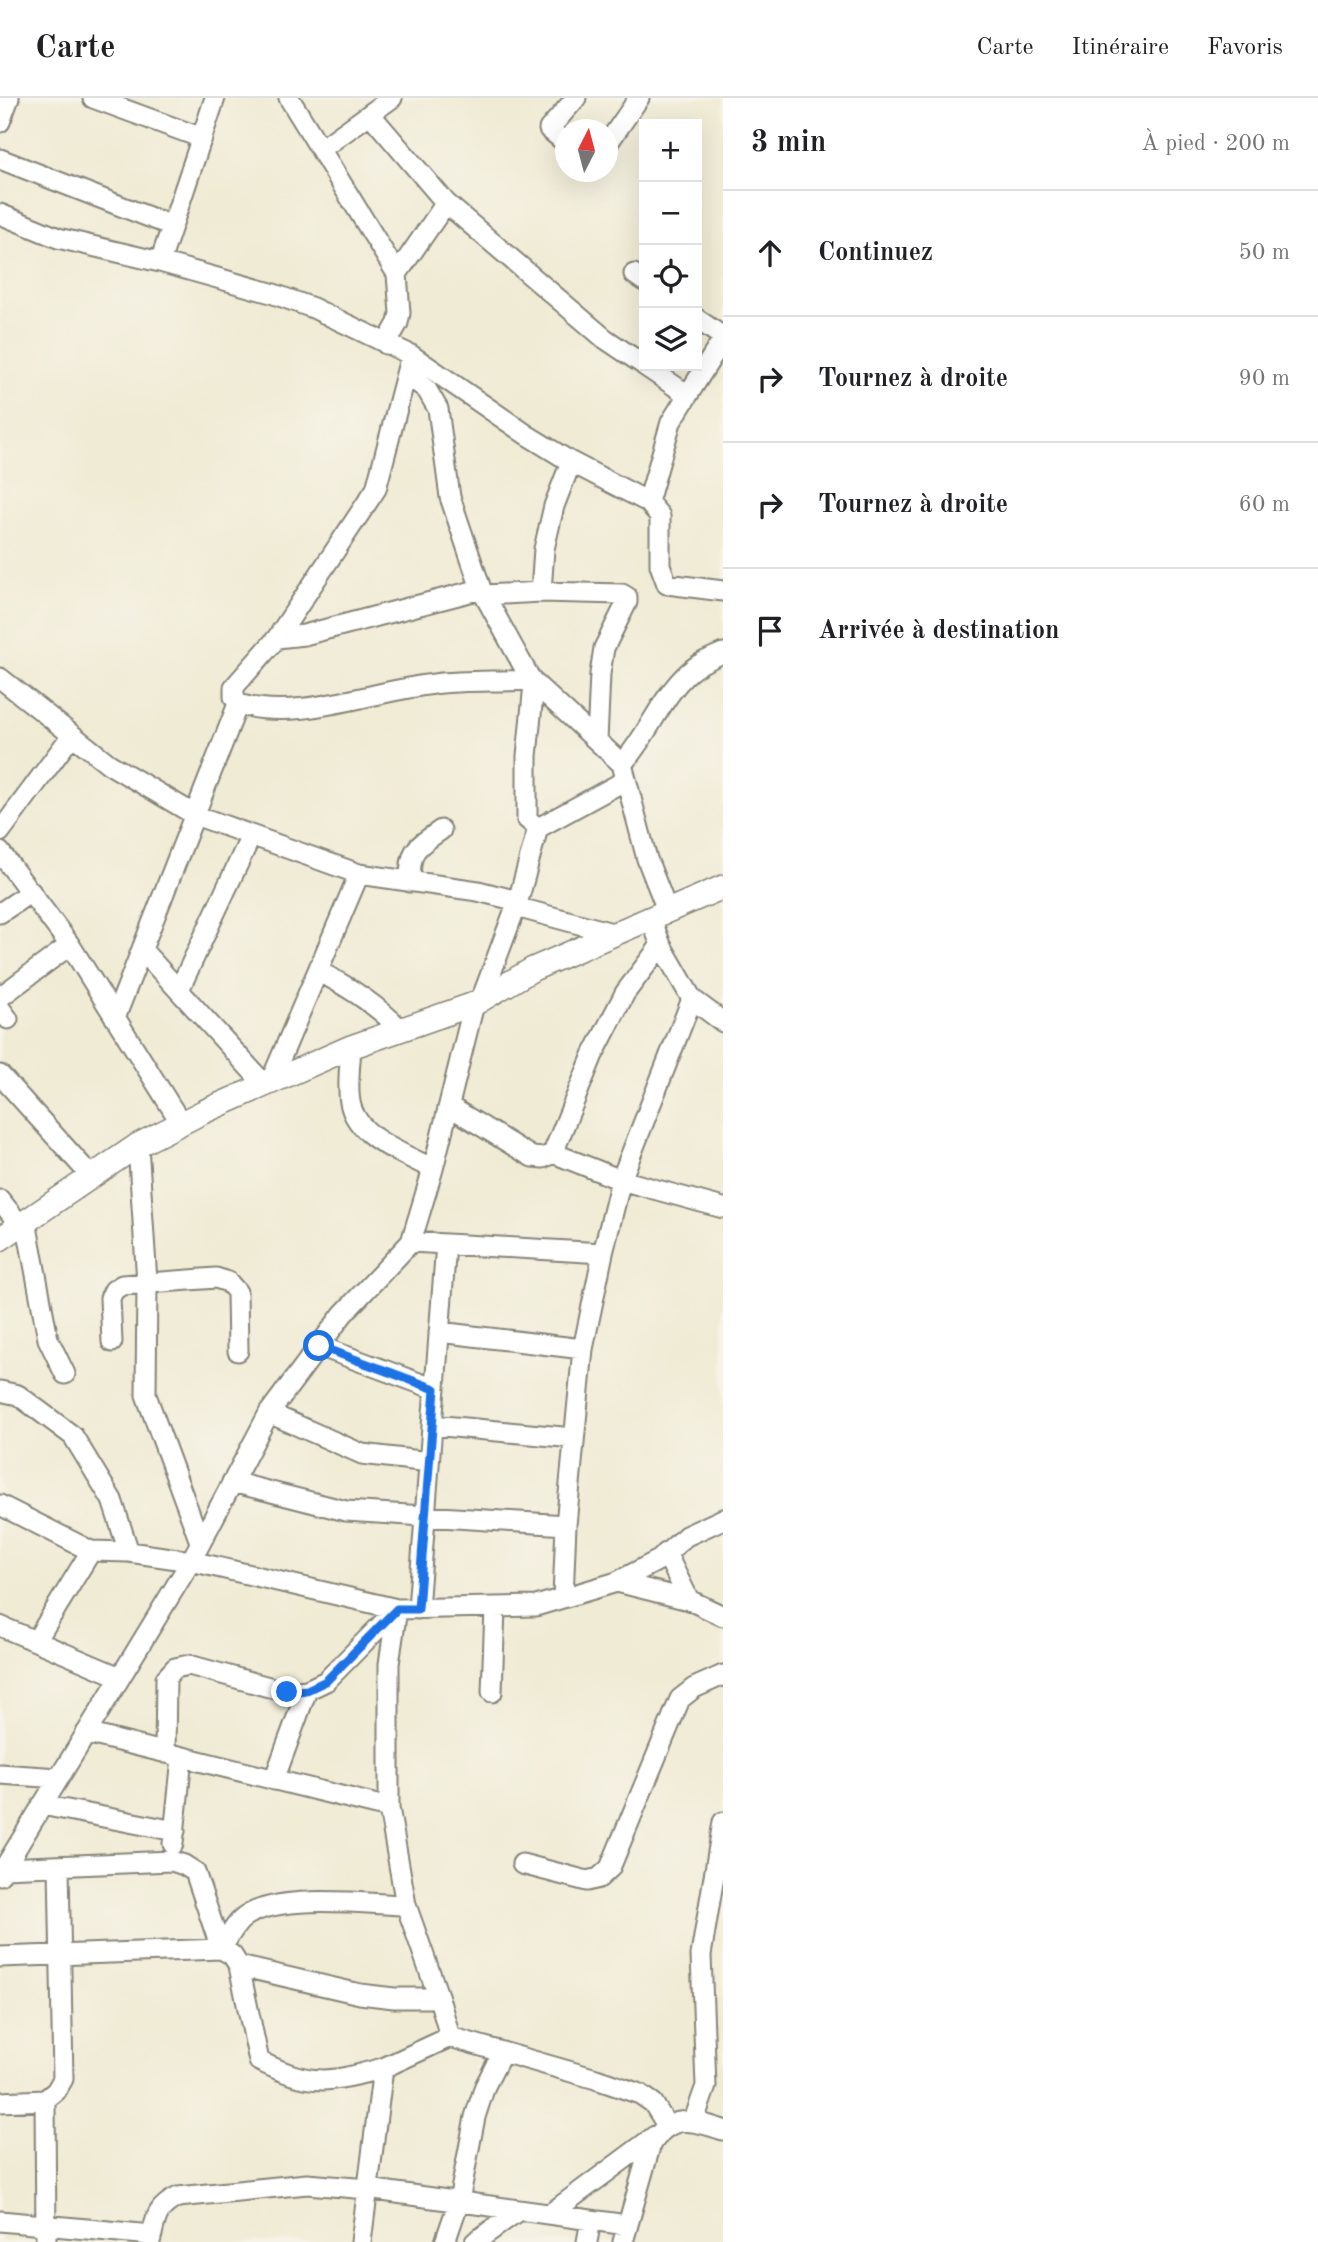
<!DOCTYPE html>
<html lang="fr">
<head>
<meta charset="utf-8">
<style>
  :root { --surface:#fff; --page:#f2f2f2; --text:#202124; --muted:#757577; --line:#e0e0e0 }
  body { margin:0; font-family:"Old Standard TT",serif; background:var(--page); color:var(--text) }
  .controls { position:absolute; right:21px; top:21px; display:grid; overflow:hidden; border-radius:0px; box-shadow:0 7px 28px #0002 }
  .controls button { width:63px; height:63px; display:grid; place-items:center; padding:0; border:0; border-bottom:2px solid var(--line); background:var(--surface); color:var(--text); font:35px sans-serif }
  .compass { position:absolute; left:555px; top:21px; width:63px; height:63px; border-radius:50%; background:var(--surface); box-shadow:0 7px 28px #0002; rotate:6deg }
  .stop { position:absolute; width:21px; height:21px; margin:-16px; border:5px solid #1a73e8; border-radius:50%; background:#fff }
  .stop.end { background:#1a73e8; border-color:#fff; box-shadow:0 2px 7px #0008 }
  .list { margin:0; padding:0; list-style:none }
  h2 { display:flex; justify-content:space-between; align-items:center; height:91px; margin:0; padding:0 28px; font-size:30px }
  h2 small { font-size:23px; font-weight:400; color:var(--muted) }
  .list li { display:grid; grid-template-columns:46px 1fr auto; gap:21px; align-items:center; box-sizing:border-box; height:126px; padding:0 28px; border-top:2px solid var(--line) }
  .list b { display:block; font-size:26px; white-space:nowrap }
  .list em { font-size:23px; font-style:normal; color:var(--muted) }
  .icon { flex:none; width:38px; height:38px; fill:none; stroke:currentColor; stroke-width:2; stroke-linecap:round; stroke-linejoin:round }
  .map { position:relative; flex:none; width:723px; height:2144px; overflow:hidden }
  header { display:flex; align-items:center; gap:42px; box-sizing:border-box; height:98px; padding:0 35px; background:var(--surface); border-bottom:2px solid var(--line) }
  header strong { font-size:33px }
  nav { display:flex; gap:38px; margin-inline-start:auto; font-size:24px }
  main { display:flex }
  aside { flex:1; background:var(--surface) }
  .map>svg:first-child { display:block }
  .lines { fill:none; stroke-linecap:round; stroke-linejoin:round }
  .minor-casing { stroke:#868478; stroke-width:23 }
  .tertiary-casing { stroke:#868478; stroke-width:26 }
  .minor { stroke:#fff; stroke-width:19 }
  .tertiary { stroke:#fff; stroke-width:23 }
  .route { stroke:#1a73e8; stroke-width:9 }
</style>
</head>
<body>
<header>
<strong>Carte</strong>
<nav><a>Carte</a><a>Itinéraire</a><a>Favoris</a></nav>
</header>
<main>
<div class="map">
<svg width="723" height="2144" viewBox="0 0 723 2144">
  <rect width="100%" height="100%" fill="#f7f3e8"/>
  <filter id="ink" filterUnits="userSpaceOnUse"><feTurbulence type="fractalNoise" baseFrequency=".0143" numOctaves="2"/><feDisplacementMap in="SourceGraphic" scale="14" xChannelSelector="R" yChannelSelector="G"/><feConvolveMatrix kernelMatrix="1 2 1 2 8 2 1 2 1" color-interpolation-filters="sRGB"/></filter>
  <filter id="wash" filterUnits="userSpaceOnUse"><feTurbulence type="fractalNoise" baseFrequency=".00686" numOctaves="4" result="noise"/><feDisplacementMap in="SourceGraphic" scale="28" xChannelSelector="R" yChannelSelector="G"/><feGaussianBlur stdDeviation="1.57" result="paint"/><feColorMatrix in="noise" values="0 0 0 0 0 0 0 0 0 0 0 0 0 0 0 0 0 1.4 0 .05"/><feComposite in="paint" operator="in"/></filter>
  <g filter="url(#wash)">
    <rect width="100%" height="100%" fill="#f0ebd4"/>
  </g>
  <g filter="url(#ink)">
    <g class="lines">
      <g class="minor-casing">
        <path id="minor" d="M93 0 202 40
          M289 0 397 176 400 215 398 225 386 246
          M370 16 446 105 604 240 644 267
          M0 24 9 0
          M566 45 549 31 576 0
          M608 45 639 0
          M321 51 392 0
          M0 61 172 128
          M0 116 58 140 160 164 271 195 313 210 411 257 527 337 571 364 648 404 660 418V467L667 486 723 493
          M160 164 215 0
          M397 176 446 105
          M634 176 644 183
          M697 221 723 239
          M411 257 376 391 277 540 234 589V599L238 606C299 624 371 593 434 586 466 582 499 584 531 582
          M645 268 688 297
          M407 276 427 292 438 311 450 399 481 491 531 582 622 666 647 761 667 812
          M648 404 671 324 723 241
          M541 494 544 451 554 408 571 364
          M484 497 541 494 622 496 627 499V504L604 550 600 576 597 643
          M277 540 304 537 481 491
          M0 580 109 666 195 717 359 776 270 985
          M534 586 527 658V721L538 730
          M622 666C648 638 661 599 689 574 699 565 711 560 723 555
          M0 734 72 637
          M0 754 70 847 181 1025
          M359 776 478 793 518 803
          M410 784C410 751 415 750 441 732
          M516 809 616 836
          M0 815 31 794
          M651 821 661 847 692 901 723 924
          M142 852 265 987
          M318 873C349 889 376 906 400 931
          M179 892 251 738
          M0 899 70 847
          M481 902 518 803 538 730 626 682
          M0 910 8 921
          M115 920 238 606
          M351 949C350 967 347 987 350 1004 356 1040 405 1056 433 1071
          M0 977 91 1078
          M449 1008 532 1059 543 1060 553 1055 593 957 625 895 661 847
          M138 1047 147 1184 146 1297 200 1444
          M553 1055 621 1082 723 1110
          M0 1102 20 1127
          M26 1123 48 1241 65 1276
          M411 1144 603 1155
          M439 1234 583 1251
          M112 1244 110 1200 114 1192 122 1187 216 1180 228 1184 237 1194 238 1253
          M319 1248 435 1291
          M0 1293 18 1297 73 1338 112 1402 129 1454
          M269 1315 362 1356 429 1364
          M432 1327 574 1340
          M232 1384 346 1413 566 1427
          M0 1407 91 1453 129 1454 191 1463 397 1511 389 1566V1710L406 1807 439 1900 450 1939 596 1981 640 1996 653 2005 668 2029
          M666 1455 689 1502
          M617 1484 659 1462 686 1438 723 1421
          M563 1500 566 1427 583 1251 603 1155 621 1082 692 901
          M418 1511 446 1146
          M0 1528 120 1579
          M36 1543 91 1453
          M492 1594 495 1510
          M86 1635 389 1710
          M165 1655 166 1580 175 1570 189 1567 287 1594 307 1592 326 1583 397 1511 536 1508 617 1484 689 1502 723 1518
          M0 1676 59 1680
          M274 1682 307 1592
          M42 1707 175 1733
          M173 1746 182 1660
          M522 1766 587 1783 599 1780 610 1770 680 1601 694 1590 723 1577
          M4 1770 172 1763 184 1767 195 1774 221 1851
          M0 1777 191 1463 269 1315 343 1216 411 1144 433 1071 474 906
          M221 1851C227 1842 232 1832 239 1824 267 1793 366 1806 406 1807
          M0 1859 221 1851 232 1857 239 1868 259 1963C313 1989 327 1985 383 1970L361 2144
          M239 1868 360 1896 394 1900H439
          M383 1970 450 1939
          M45 2002 46 2144
          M0 2004 45 2002 56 1993 63 1981 59 1768
          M694 2022 706 1988 701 1857 723 1724
          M550 2116 655 2038
          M0 2123 152 2137
          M150 2144C156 2121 155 2110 178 2099L307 2086 368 2091 627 2127
          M445 2144 459 2103 475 2019 485 1988 502 1955
          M475 2144 519 2112
          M587 2144 591 2122
          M623 2144 650 2049C669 2015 691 2021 723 2032"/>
      </g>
      <g class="tertiary-casing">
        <path id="tertiary" d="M0 1141 138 1047 203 1014 351 949 474 906 533 871 723 789"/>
      </g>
      <use href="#minor" class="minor"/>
      <use href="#tertiary" class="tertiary"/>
    </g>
  </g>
  <g class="lines" filter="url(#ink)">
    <path class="route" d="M287 1594 307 1592 326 1583 397 1511H418L435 1291 319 1248"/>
  </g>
</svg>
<div class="controls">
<button>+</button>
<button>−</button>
<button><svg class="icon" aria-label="locate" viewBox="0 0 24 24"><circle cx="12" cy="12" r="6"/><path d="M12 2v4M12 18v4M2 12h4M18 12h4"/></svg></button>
<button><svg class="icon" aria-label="layers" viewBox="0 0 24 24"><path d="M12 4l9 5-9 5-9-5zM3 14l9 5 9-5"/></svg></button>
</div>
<svg class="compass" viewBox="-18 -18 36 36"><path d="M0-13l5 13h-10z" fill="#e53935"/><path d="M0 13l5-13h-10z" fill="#757577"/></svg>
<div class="stop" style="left:319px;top:1248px"></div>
<div class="stop end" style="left:287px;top:1594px"></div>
</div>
<aside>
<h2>3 min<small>À pied · 200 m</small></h2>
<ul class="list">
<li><svg class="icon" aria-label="ahead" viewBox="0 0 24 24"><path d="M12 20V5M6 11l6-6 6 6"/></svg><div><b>Continuez</b></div><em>50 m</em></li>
<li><svg class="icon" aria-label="right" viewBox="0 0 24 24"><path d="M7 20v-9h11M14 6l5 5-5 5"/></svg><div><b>Tournez à droite</b></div><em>90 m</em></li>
<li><svg class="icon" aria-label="right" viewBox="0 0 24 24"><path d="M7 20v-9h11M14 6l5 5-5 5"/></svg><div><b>Tournez à droite</b></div><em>60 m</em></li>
<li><svg class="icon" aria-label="arrive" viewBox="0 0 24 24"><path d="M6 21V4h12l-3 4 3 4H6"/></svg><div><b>Arrivée à destination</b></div></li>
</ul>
</aside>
</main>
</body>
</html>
